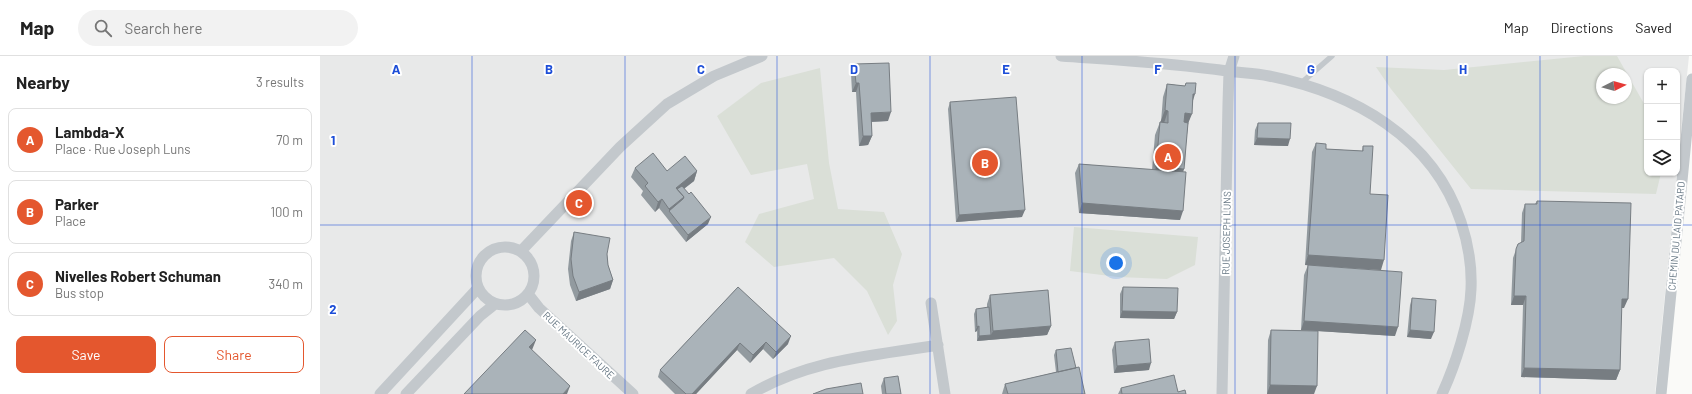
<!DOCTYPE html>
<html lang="en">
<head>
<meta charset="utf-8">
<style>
  :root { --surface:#fff; --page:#f2f2f2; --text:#222; --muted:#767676; --line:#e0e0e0; --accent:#e4572e }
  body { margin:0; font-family:Barlow,sans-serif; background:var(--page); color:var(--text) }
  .controls { position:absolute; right:12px; top:12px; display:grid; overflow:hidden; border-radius:8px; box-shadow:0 1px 3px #0004 }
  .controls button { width:36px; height:36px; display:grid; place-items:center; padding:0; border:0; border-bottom:1px solid var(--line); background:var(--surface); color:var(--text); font:20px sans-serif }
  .compass { position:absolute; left:1276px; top:12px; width:36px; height:36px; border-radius:50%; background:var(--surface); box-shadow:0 1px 3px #0004; rotate:84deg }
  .you { position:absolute; left:796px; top:207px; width:14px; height:14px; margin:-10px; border:3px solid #fff; border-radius:50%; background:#1a73e8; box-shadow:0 0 0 6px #1a73e833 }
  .badge { display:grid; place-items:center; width:26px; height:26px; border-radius:50%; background:var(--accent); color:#fff; font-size:13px; font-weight:700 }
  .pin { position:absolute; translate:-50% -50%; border:2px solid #fff; box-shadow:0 1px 4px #0006 }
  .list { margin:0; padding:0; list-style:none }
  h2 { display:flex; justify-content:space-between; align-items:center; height:52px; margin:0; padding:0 16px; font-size:17px }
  h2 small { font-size:13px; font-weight:400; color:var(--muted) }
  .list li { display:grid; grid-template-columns:26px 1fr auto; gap:12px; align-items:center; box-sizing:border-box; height:64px; margin:0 8px 8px; padding:0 8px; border:1px solid var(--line); border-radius:8px }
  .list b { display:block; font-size:15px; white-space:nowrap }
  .list p { margin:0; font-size:13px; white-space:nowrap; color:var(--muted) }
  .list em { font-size:13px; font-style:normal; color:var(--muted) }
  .actions { display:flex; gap:8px; padding:12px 16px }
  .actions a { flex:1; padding:9px 0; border:1px solid var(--accent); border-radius:8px; text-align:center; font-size:14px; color:var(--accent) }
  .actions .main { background:var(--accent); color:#fff }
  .icon { flex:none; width:22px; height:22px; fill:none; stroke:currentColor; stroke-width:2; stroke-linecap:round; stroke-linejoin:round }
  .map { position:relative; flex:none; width:1372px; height:338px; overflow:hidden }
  header { display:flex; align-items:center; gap:24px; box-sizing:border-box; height:56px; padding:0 20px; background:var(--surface); border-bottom:1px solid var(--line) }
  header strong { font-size:19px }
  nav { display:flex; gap:22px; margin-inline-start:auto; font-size:14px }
  .search { width:280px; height:36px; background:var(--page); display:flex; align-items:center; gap:10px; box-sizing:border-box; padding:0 14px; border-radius:22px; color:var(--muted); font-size:15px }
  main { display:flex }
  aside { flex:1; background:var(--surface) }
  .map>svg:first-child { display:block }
  .built { fill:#e8e9e9; fill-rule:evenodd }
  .green { fill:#dadfd7; fill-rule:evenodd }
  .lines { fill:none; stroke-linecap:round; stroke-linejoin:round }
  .lane { stroke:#c3c8cc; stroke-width:5.5 }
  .street { stroke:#c3c8cc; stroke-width:11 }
  .wall { fill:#929a9f }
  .shaded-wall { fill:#777d82 }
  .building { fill:#aab3b9; stroke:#777d82 }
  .grid { fill:none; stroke:#1d4ed8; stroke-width:1; stroke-opacity:0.55 }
  .labels { text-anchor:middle; stroke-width:4; stroke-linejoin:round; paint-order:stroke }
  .street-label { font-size:10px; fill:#657683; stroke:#fff }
  .grid-label { font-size:13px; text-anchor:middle; font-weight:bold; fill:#1d4ed8; stroke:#fff; stroke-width:4; stroke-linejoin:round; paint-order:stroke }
</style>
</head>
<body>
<header>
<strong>Map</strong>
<div class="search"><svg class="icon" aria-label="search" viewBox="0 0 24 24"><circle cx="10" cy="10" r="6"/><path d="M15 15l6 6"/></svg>Search here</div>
<nav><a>Map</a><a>Directions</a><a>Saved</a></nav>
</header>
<main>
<aside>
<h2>Nearby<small>3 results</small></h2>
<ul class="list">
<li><span class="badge">A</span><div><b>Lambda-X</b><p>Place · Rue Joseph Luns</p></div><em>70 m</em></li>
<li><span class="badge">B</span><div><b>Parker</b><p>Place</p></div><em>100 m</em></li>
<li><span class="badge">C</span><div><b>Nivelles Robert Schuman</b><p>Bus stop</p></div><em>340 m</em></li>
</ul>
<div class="actions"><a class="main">Save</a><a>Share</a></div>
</aside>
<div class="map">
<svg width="1372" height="338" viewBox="0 0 1372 338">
  <rect width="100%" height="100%" fill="#fafaf8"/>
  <path class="built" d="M0 0H1369L1357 115V15H1327V117H1357L1335 338H0ZM1282 18H1306V42H1282Z"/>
  <path class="green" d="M1264 0H1297L1327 53V117H1341L1336 138 1151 133 1071 33 1056 11 1124 14ZM1282 18H1306V42H1282Z
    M500 12 509 107 518 153 564 156 582 198 573 229 577 265 568 279 547 235 514 202 454 211 425 186 439 158 494 143 487 108 431 119 397 60 441 27Z
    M754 171 878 181 875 209 847 223 798 221 750 215Z"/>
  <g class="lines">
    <path class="lane" d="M980 28 1012 0"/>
    <path class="street" d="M741 0C796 4 852 7 907 15 921 17 935 17 949 20 1033 37 1113 81 1141 166 1148 187 1152 211 1151 233 1150 264 1135 310 1122 338
      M156 220a29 29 0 1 1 58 0a29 29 0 1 1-58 0Z
      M201 195 300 91 347 48 394 20 442 0
      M208 238 219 252 313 338
      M611 247 625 338
      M60 338 158 232
      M86 338 160 260 175 248
      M431 338C490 303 553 300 618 289
      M902 338 908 47 909 16 914 0
      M1341 338 1372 23"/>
  </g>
  <path class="wall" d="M534 8 568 65 551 66 552 80 548 89 539 90 536 36H532L531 18Z
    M866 27 873 46 868 69 863 116 860 164 759 157 755 117 759 108 832 114 835 79 840 66H841L843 41 847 28 865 30Z
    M630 46 702 161 636 166 628 53Z
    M938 67 968 90 934 89 935 74Z
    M996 87 1006 93 1042 95 1043 90 1061 214 985 209 992 96Z
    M315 112 347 115H377L374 125 364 133 388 168 366 186 339 152 335 156 321 139 323 135 311 121Z
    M1217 145 1304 252H1301L1300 314 1296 324 1201 321 1203 249H1191L1193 202 1198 188 1201 187 1202 157 1205 148H1215Z
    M254 176 287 198 288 209 293 224 290 233 256 245 250 229 248 213 251 185Z
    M988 209 1075 280 998 275 994 338H947L948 284 951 274 998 275 981 274 984 219Z
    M418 231 468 288 453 303 443 293 430 307 417 294 376 338H355L338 321 340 314Z
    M803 231 857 256 854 263 800 262V238Z
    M670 239 731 270 727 279 657 285V275L655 276 654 258 656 253 667 252V248Z
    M1092 242 1111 283 1087 281 1090 249Z
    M795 286 829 314 794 317 792 294Z
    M736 294 756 312 765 338H682L685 328 736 316 734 299Z
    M564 322 581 338H562L561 330Z
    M801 332 858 336 866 338H798Z"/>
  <path class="shaded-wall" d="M536 27H539L536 36H532Z
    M873 38H875L871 51Z
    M845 54 848 55 844 67H840Z
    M571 56 568 65 547 66 551 57Z
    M865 57 872 58 867 70H860Z
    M543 80H552L548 89 539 90Z
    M937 82 970 83 968 90 934 89Z
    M836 111 864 113 860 126 832 123Z
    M377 115 374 125 358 137 356 132Z
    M364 141 360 150 349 155V153Z
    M342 143 339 152 335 156 338 146Z
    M762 147 863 155 860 164 759 157Z
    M705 154 702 161 636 166 639 159Z
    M391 161 388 168 366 186 368 179Z
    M988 199 1064 204 1061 214 985 209Z
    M293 224 290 233 256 245 259 236Z
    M1194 240H1206L1203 249H1191Z
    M1302 243H1308L1304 252H1298Z
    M802 255 857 256 854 263 800 262Z
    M984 265 1078 271 1075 280 981 274Z
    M659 270 657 275 655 276 657 271Z
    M731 270 727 279 657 285 659 280 671 279 673 275Z
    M1090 274 1114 276 1111 283 1087 281Z
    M471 280 468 288 453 303 456 296Z
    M216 284 212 294 209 291Z
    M446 286 443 293 430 307 433 299Z
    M420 287 417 294 376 338H372Z
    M831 307 829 314 794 317 797 310Z
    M1204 312 1300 314 1296 324 1201 321Z
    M950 329 997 330 994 338H947Z
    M250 330 247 338H243Z"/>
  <path class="building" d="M569 7 571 56 551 57 552 80H543L539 27H536L534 8Z
    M866 27H876L875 38H873L872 58 865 57 864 66 868 67 864 113 836 111 840 66 848 67V55L845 54 847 28 865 30Z
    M696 41 705 154 639 159 630 46Z
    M938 67H971L970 83 937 82Z
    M996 87 1006 88V93L1043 95V90H1053L1050 138 1068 139 1064 204 988 199Z
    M333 97 347 115 365 100 377 115 356 132 364 141 349 153 342 143 338 146 325 130 328 127 315 112Z
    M759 108 866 116 863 155 762 147Z
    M362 130 369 138 371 136 391 161 368 179 349 155 363 143 364 141 357 133Z
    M1217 145 1311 147 1308 243H1302L1300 314 1204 312 1206 240H1194L1196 193 1198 188 1204 185 1205 148H1217Z
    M254 176 290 182 287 198 288 209 293 224 259 236 253 220 251 203Z
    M988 209 1082 216 1078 271 984 265Z
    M418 231 471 280 456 296 446 286 433 299 420 287 372 338H366L340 314Z
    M803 231 858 232 857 256 802 255Z
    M728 234 731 270 673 275 670 239Z
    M1092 242 1116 244 1114 276 1090 274Z
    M669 251 671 279 659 280V270L657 271 656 253Z
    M205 274 216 284 209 291 250 330 243 338H144Z
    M951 274 998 275 997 330 950 329Z
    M829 283 831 307 797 310 795 286Z
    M751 292 756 312 738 316 736 294Z
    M759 311 765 338H688L685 328Z
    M854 319 858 336 865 334 866 338H802L801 332Z
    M578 320 581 338H566L564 322Z
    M541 327 543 338H493L506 333Z"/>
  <path class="grid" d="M152 0V338M305 0V338M457 0V338M610 0V338M762 0V338M915 0V338M1067 0V338M1220 0V338M0 169H1372"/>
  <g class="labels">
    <g class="street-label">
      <text transform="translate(906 177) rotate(-89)" y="4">RUE JOSEPH LUNS</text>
      <text transform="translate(1356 180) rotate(-85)" y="4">CHEMIN DU LAID PATARD</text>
      <text transform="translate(259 289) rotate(43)" y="4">RUE MAURICE FAURE</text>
    </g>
  </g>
  <g class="grid-label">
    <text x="76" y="18">A</text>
    <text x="229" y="18">B</text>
    <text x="381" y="18">C</text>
    <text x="534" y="18">D</text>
    <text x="686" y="18">E</text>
    <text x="838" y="18">F</text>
    <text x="991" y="18">G</text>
    <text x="1143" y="18">H</text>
    <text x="13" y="89">1</text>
    <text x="13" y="258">2</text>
  </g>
</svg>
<div class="controls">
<button>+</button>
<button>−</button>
<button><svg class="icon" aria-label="layers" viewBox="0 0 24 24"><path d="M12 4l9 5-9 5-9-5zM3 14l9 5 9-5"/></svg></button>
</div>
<svg class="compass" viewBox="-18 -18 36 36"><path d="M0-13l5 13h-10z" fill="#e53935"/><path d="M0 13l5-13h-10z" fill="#767676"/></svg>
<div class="you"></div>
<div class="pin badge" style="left:848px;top:101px">A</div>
<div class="pin badge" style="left:665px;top:107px">B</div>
<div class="pin badge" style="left:259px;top:147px">C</div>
</div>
</main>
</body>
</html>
